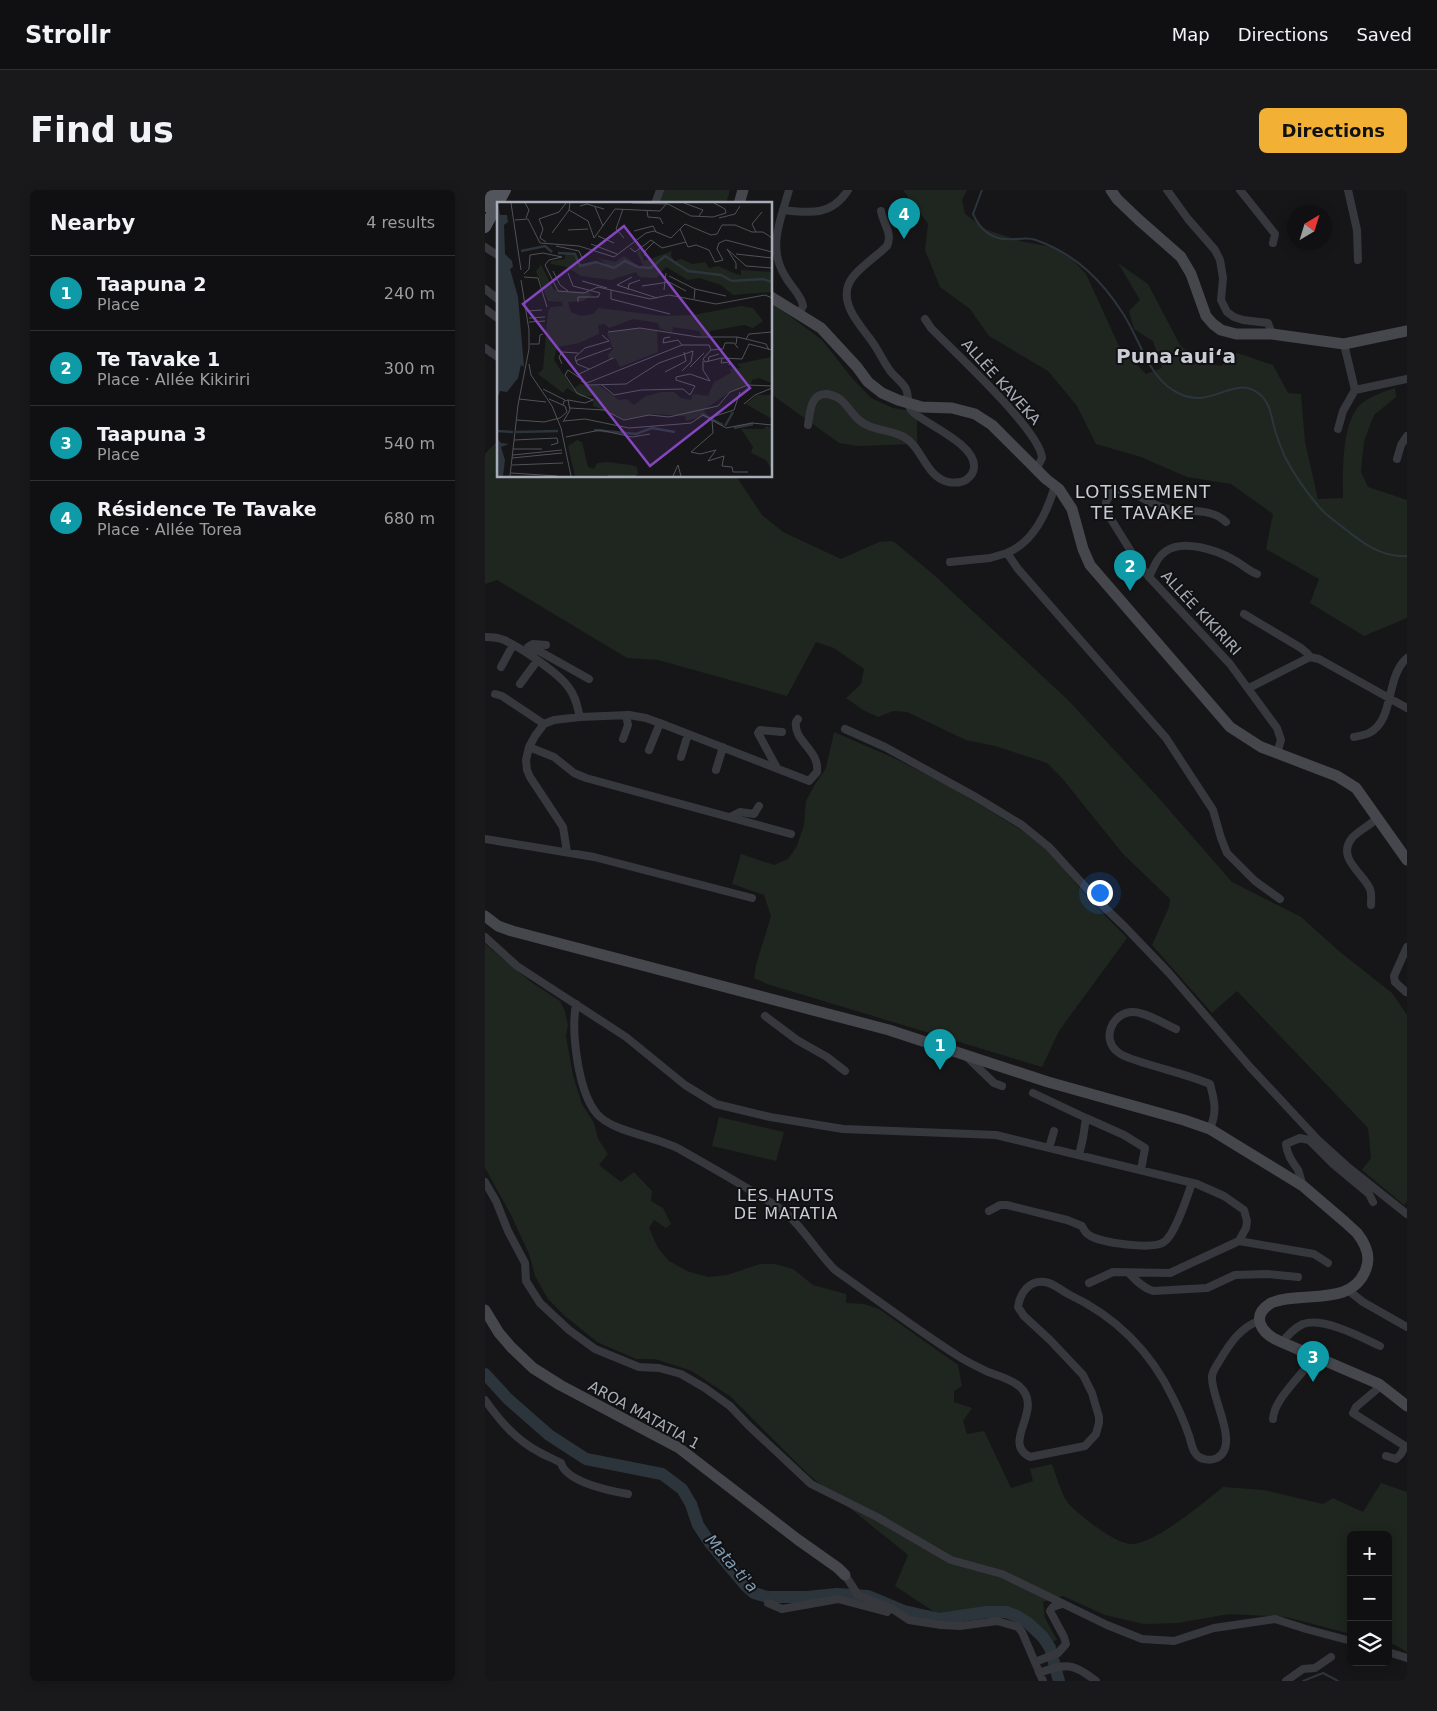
<!DOCTYPE html>
<html lang="en">
<head>
<meta charset="utf-8">
<style>
  :root { --surface:#101012; --page:#19191b; --text:#f1f3f6; --muted:#9c9d9f; --line:#303032; --accent:#f2b134 }
  body { margin:0; font-family:"DejaVu Sans",sans-serif; background:var(--page); color:var(--text) }
  .controls { position:absolute; right:15px; bottom:15px; display:grid; overflow:hidden; border-radius:8px; box-shadow:0 2px 12px #0003 }
  .controls button { width:45px; height:45px; display:grid; place-items:center; padding:0; border:0; border-bottom:1px solid var(--line); background:var(--surface); color:var(--text); font:25px sans-serif }
  .compass { position:absolute; left:802px; top:15px; width:45px; height:45px; border-radius:50%; background:var(--surface); box-shadow:0 2px 12px #0003; rotate:38deg }
  .you { position:absolute; left:614px; top:702px; width:18px; height:18px; margin:-12px; border:4px solid #fff; border-radius:50%; background:#1a73e8; box-shadow:0 0 0 8px #1a73e833 }
  .badge { display:grid; place-items:center; width:32px; height:32px; border-radius:50%; background:var(--accent); color:#fff; font-size:16px; font-weight:700 }
  .pin { position:absolute; translate:-50% -41px; filter:drop-shadow(0 1px 2px #0008) }
  .pin::after { content:''; position:absolute; top:26px; width:18px; height:15px; background:inherit; clip-path:polygon(0 0,100% 0,50% 100%) }
  .list { margin:0; padding:0; list-style:none }
  h2 { display:flex; justify-content:space-between; align-items:center; height:65px; margin:0; padding:0 20px; font-size:21px }
  h2 small { font-size:16px; font-weight:400; color:var(--muted) }
  .list li { display:grid; grid-template-columns:32px 1fr auto; gap:15px; align-items:center; box-sizing:border-box; height:75px; padding:0 20px; border-top:1px solid var(--line) }
  .list b { display:block; font-size:19px; white-space:nowrap }
  .list p { margin:0; font-size:16px; white-space:nowrap; color:var(--muted) }
  .list em { font-size:16px; font-style:normal; color:var(--muted) }
  .icon { flex:none; width:28px; height:28px; fill:none; stroke:currentColor; stroke-width:2; stroke-linecap:round; stroke-linejoin:round }
  .map { position:relative; flex:none; width:922px; height:1491px; overflow:hidden; border-radius:8px }
  header { display:flex; align-items:center; gap:30px; box-sizing:border-box; height:70px; padding:0 25px; background:var(--surface); border-bottom:1px solid var(--line) }
  header strong { font-size:24px }
  nav { display:flex; gap:28px; margin-inline-start:auto; font-size:18px }
  .intro { display:flex; align-items:center; justify-content:space-between; box-sizing:border-box; height:120px; padding:0 30px }
  h1 { margin:0; font-size:35px }
  .button { padding:12px 22px; border-radius:8px; background:var(--accent); color:#111; font-size:18px; font-weight:700 }
  main { display:flex; gap:30px; padding:0 30px }
  aside { flex:1; background:var(--surface); border-radius:8px; box-shadow:0 2px 12px #0003 }
  .map>svg:first-child { display:block }
  .green { fill:#1e261f }
  .lines { fill:none; stroke-linecap:round; stroke-linejoin:round }
  .stream { stroke:#2c353c; stroke-width:2 }
  .river { stroke:#2c353c; stroke-width:12 }
  .street { stroke:#37383d; stroke-width:8 }
  .secondary { stroke:#45474d; stroke-width:11 }
  .primary { stroke:#53555c; stroke-width:12 }
  .labels { text-anchor:middle; stroke-width:4; stroke-linejoin:round; paint-order:stroke }
  .street-label { font-size:15px; fill:#a8adb8; stroke:#111113 }
  .neighbourhood-label { font-size:16px; letter-spacing:1px; fill:#c9ccd4; stroke:#111113 }
  .water-label { font-size:16px; font-style:italic; fill:#7f9bb3; stroke:#111113 }
  .quarter-label { font-size:18px; letter-spacing:1px; fill:#c9ccd4; stroke:#111113 }
  .district-label { font-size:20px; font-weight:bold; fill:#c9ccd4; stroke:#111113 }
  .inset-river { fill:none; stroke:#2c353c; stroke-width:2.5 }
  .inset-road { fill:none; stroke:#505258; stroke-width:1 }
  .view { fill:#8446be; fill-opacity:0.15; stroke:#8446be; stroke-width:2.5 }
  .inset-edge { fill:none; stroke:#a8adb8; stroke-width:2.5 }
</style>
</head>
<body>
<header>
<strong>Strollr</strong>
<nav><a>Map</a><a>Directions</a><a>Saved</a></nav>
</header>
<div class="intro"><h1>Find us</h1><a class="button">Directions</a></div>
<main>
<aside>
<h2>Nearby<small>4 results</small></h2>
<ul class="list">
<li><span class="badge" style="background:#0f9aa8">1</span><div><b>Taapuna 2</b><p>Place</p></div><em>240 m</em></li>
<li><span class="badge" style="background:#0f9aa8">2</span><div><b>Te Tavake 1</b><p>Place · Allée Kikiriri</p></div><em>300 m</em></li>
<li><span class="badge" style="background:#0f9aa8">3</span><div><b>Taapuna 3</b><p>Place</p></div><em>540 m</em></li>
<li><span class="badge" style="background:#0f9aa8">4</span><div><b>Résidence Te Tavake</b><p>Place · Allée Torea</p></div><em>680 m</em></li>
</ul>
</aside>
<div class="map">
<svg width="922" height="1491" viewBox="0 0 922 1491">
  <rect width="100%" height="100%" fill="#161618"/>
  <path class="green" d="M178 0H245L241 14H174Z
    M418 0H482L477 10 480 24 502 40 539 52 567 57 589 71 601 84 634 156 661 184 677 178 668 151 649 139 644 121 655 110 633 73 663 94 695 155 714 171 736 176 752 163 788 175 803 203 816 204 820 252 833 309 858 308C858 283 856 234 875 215 885 206 898 202 910 198L911 207 889 225 879 251 876 282 883 297 922 310V428L879 446 825 413 834 389 781 359 788 324 746 294 702 287 656 267 611 254 592 216 563 181 504 146 485 119 455 97 440 60 443 34Z
    M286 112 337 150 367 188 386 208 408 218 432 222V254L372 256 354 253 286 204Z
    M14 249V286H251L277 325 298 342 356 369 394 352 408 351 449 385 583 510 672 606 747 692 816 727 855 762 907 803 922 825V1011L919 1015 877 980 886 968 883 938 752 801 727 823 667 755 684 717 685 709 638 664 577 588 562 573 510 556 481 550 422 522 408 521 393 527 378 520 361 508 376 494 379 479 349 458 331 452 302 506 173 470 142 468 12 390 0 394V264Z
    M349 542 411 569 466 597 538 641 562 658 602 707 642 748 574 841 557 877 282 794 269 788 271 775 286 726 279 705 247 694 256 664 289 675 303 669 312 656 319 635 321 611 329 596 341 578Z
    M0 754 46 792 75 811 80 821 83 835 81 846 88 886 97 914 109 933 113 949 123 964 114 975 136 992 149 982 167 1001 166 1011 178 1018 186 1034 181 1038 169 1030 164 1038 173 1058 184 1071 202 1081 223 1087 242 1085 275 1074H290L308 1079 328 1095 361 1104V1113L379 1114 394 1119 473 1175 477 1196 469 1201V1212L487 1218 478 1231 482 1244 499 1241 526 1298 548 1291 545 1279 567 1274C571 1285 576 1303 583 1313 592 1324 632 1355 647 1354 671 1353 718 1313 738 1297L779 1300 838 1314 848 1308 878 1322 896 1293 922 1302V1462L910 1455 903 1453V1345H866V1444L801 1427 744 1424 693 1433 659 1434 620 1425 578 1406 558 1412 560 1428 572 1450 557 1456 536 1432 528 1429 507 1426 488 1430 463 1431 410 1396 423 1365 324 1285 246 1207 207 1181 170 1169H151L112 1152 80 1126 63 1109 50 1086 44 1064 26 1025 0 978Z
    M234 927 299 942 291 971 227 956Z"/>
  <g class="lines">
    <path class="stream" d="M497 0 488 24C496 42 509 51 529 49 538 49 543 47 551 50 570 57 589 68 603 81 615 92 628 108 637 122 655 148 663 190 695 204 727 219 749 185 773 203 786 212 786 227 790 240 792 248 796 257 799 265 808 283 822 303 835 318 841 325 849 330 855 335 875 351 895 368 922 366
      M818 1491 838 1483 853 1491"/>
    <path class="river" d="M0 1184 23 1209 64 1245 101 1269 177 1284 197 1299 206 1314 213 1335 225 1353 260 1395 269 1403 282 1407H322L352 1404 383 1406 419 1421 455 1429 501 1422H521L532 1426 543 1433 558 1447 565 1458 574 1491"/>
    <path class="street" d="M304 0C296 29 282 57 300 86 305 95 313 102 317 112L318 116 313 125
      M682 0 703 29 730 60 735 70 738 88 736 110 742 122 749 127 758 130 783 133 787 144
      M755 0 790 44 788 53
      M863 0 872 40 873 70
      M170 14 175 0
      M298 20C325 23 347 26 363 0
      M0 57 14 66
      M0 99 14 110
      M0 119 14 129
      M440 129 446 138C468 161 555 240 557 268L551 280
      M859 154 870 200 922 189
      M0 158 14 168
      M323 235C325 223 325 203 342 204 347 205 352 206 356 210 363 216 367 224 374 230 386 241 405 239 419 247 438 258 440 286 463 292 470 293 476 293 481 290 485 287 489 282 489 277 491 255 443 235 429 223 420 216 425 208 421 199 418 193 411 188 406 182 399 173 395 163 388 153 378 138 356 117 363 96 367 82 391 67 402 56 408 43 398 34 396 21
      M853 239 858 221 870 200
      M912 269 916 255 922 246
      M570 296C562 322 549 352 522 363L533 379 681 548 728 620 736 648 742 663 770 691 795 709
      M741 332C725 316 700 324 680 318 666 315 653 304 640 300L635 299 626 303 621 312V317L624 326 652 371 664 387 745 474 792 538 796 550 792 563
      M465 372 505 368 522 363
      M664 387C669 377 672 367 681 361 698 349 732 360 749 370 757 374 763 381 772 384
      M759 424 816 458 822 463 825 467 834 469 922 518
      M0 447C7 447 13 447 19 450 35 457 75 484 84 498 91 507 92 516 95 527
      M43 461 50 460 54 461 104 489
      M43 461V457L48 454 61 455
      M16 477 28 455
      M35 494 52 471
      M764 498 825 467
      M10 504 17 506 59 534
      M360 539 400 557 489 606 537 635 564 657 615 713 640 737 684 783 765 877 833 950 864 978 922 1024
      M869 547C874 546 880 545 884 543 910 530 900 487 922 468
      M138 549 143 535 141 525
      M44 557 69 567 89 583 101 588 306 644
      M164 560 175 533
      M196 567 203 544
      M292 578 273 543 275 540 297 542
      M231 580 238 557
      M245 627 255 622 269 624 274 616
      M0 649 109 667 267 708
      M82 662 78 637 45 587 42 580 41 570 44 557 50 546 59 534 69 530 95 527 144 525 161 528 180 535 324 591 332 582C335 560 308 551 311 532L313 529
      M886 715C886 709 887 704 885 699 878 683 851 668 867 648 874 640 885 636 892 628
      M0 747 32 776 141 847 200 895 231 914 285 927 358 939 511 945 712 994 739 1006 759 1020 762 1031 761 1038 754 1051 685 1083 628 1082 604 1093
      M921 802 910 792 909 786 922 757
      M91 814C86 842 93 902 112 924 129 943 172 946 196 960 219 973 242 986 265 1000 278 1008 292 1015 303 1025 321 1042 333 1063 350 1080 391 1109 431 1139 473 1166 482 1172 493 1177 503 1182 514 1186 525 1189 534 1196 561 1219 515 1252 545 1267L600 1256 611 1244 614 1233V1227L607 1203 598 1185 565 1150 539 1126 533 1117C535 1103 544 1090 560 1092 568 1093 576 1100 583 1104 630 1126 666 1162 688 1208 694 1220 699 1231 703 1243 706 1249 706 1259 711 1264 715 1270 726 1271 732 1268 756 1255 725 1207 727 1186 728 1180 732 1175 735 1170 745 1153 756 1137 774 1131
      M280 826 312 850 342 867 360 881
      M691 839C680 834 660 822 648 822 627 822 615 850 634 863 641 868 651 870 659 873 681 880 704 885 725 894 730 912 732 922 725 939
      M482 867 509 893 517 896
      M548 903 601 928 598 948 594 965
      M601 928 639 945 660 958 656 980
      M564 958 569 941
      M0 992 11 1011 23 1041 40 1073 41 1091 55 1113 84 1140 110 1159 154 1177 174 1178 196 1184 220 1198 245 1216 263 1235 326 1294 392 1327 466 1370 517 1384 622 1435 657 1449 689 1451 729 1438 790 1429 821 1439 866 1451
      M818 996C816 991 815 985 813 980 807 971 802 965 801 954L815 948 824 950 848 974 884 1004 888 1012
      M504 1021 515 1015H522L582 1030 597 1036C599 1040 600 1043 604 1045 615 1053 668 1060 679 1052 690 1045 702 1007 707 993
      M754 1051 829 1064 843 1073
      M644 1083C651 1091 658 1098 668 1101L722 1098 750 1085 782 1084 813 1087
      M864 1101 878 1112 922 1137
      M797 1152C803 1145 809 1138 818 1134 839 1127 876 1147 895 1156
      M897 1195 871 1217 868 1223 920 1256 916 1264 911 1269 901 1266
      M0 1210C15 1231 31 1250 54 1262 61 1266 69 1269 76 1273 81 1292 125 1301 143 1304
      M788 1229C788 1210 819 1183 830 1166
      M360 1385 373 1405 409 1420 424 1430 456 1435 475 1436 512 1431 533 1437 537 1442 558 1491
      M283 1413 297 1419 353 1409 402 1422
      M903 1462 922 1468
      M550 1472 573 1463 581 1454 579 1447 565 1421 568 1417 577 1414
      M554 1483C582 1473 588 1473 611 1491
      M801 1491 818 1479 830 1478 846 1467"/>
    <path class="secondary" d="M626 0 632 9 654 30 696 67 706 84 721 126 728 134 736 140 751 144H787L859 154 922 141
      M254 14 258 0
      M286 107 336 138 372 177 383 192 397 203 413 210 437 217 467 218 490 224 507 235 561 289 574 299 587 319 598 359 605 375 745 537 776 557 852 586 871 598 922 670
      M0 726 13 736 27 741 404 840 563 892 699 930 725 939 818 996 860 1032 872 1043C880 1053 886 1066 881 1079 867 1118 817 1100 786 1113 765 1126 776 1143 794 1151L894 1194 922 1216
      M0 1120 14 1143 26 1157 48 1178 75 1195 194 1258 312 1349 353 1378 360 1385"/>
    <path class="primary" d="M0 16 8 0
      M0 37 20 0"/>
  </g>
  <g class="labels">
    <g class="street-label">
      <text transform="translate(516 192) rotate(48)" y="5">ALLÉE KAVEKA</text>
      <text transform="translate(716 423) rotate(47)" y="5">ALLÉE KIKIRIRI</text>
      <text transform="translate(159 1225) rotate(29)" y="5">AROA MATATIA 1</text>
    </g>
    <g class="neighbourhood-label">
      <text x="301" y="1011">LES HAUTS<tspan x="301" dy="18">DE MATATIA</tspan></text>
    </g>
    <g class="water-label">
      <text transform="translate(247 1373) rotate(49)" y="6">Mata-ti'a</text>
    </g>
    <g class="quarter-label">
      <text x="658" y="308">LOTISSEMENT<tspan x="658" dy="21">TE TAVAKE</tspan></text>
    </g>
    <g class="district-label">
      <text x="691" y="173">Punaʻauiʻa</text>
    </g>
  </g>
  <g transform="translate(12 12)">
    <rect width="275" height="275" fill="#161618"/>
    <path d="M143 47 147 59 175 49 174 54 178 59 184 57 195 62 208 60 212 66 221 64 239 72 244 73V68L275 70V90L236 93 224 83 202 76 191 78 169 65 160 76 142 75 139 70 114 78 84 74 70 65 54 62V59L68 57V51L71 50 78 52 81 64 96 60 114 66 101 56 118 60 127 54 143 65 146 63 140 51ZM44 63 57 88 92 90 95 93 86 99 71 100 74 110 84 114 96 112 101 106 166 114 196 113 244 104 256 106 266 119 256 126 247 123 213 129 212 134H205L202 129 176 125 175 130 163 127 161 121 136 117 112 126 108 122 101 123 102 132 82 141 60 145 57 158 76 187 83 182 103 184 122 198 130 197 137 203 149 194 164 190H177L184 196 194 198 196 192 211 194 217 180 234 171 233 167 244 166 240 162 275 155V181L262 176 255 178 254 182 234 189 207 208 210 213 189 219 188 214 156 212 127 217 96 204V194L84 195 70 186 66 191 41 172 46 167 51 109 54 105 66 104 65 100 51 99 39 69ZM139 126 160 129 161 150 123 165 119 157H112L111 153 116 147 110 131ZM260 193H275V217L249 202ZM269 224 275 226V268L269 258 254 251 256 245 244 227H267ZM80 238 85 240 91 265 97 267 100 261 110 260 134 263 140 265 141 273 78 274 71 244Z" fill="#1e261f"/>
    <path d="M1 1 3 13H10L11 20 7 23 8 52 15 59 16 65 13 67 21 95 27 165 24 163 21 176 10 190 3 189 0 197ZM0 236 4 241 12 242 4 245 8 258 6 274H0Z" fill="#2c353c"/>
    <path class="inset-river" d="M24 49 48 44 55 50M61 51 78 52 83 64 99 60 117 66 128 59 141 65 154 66 168 54 191 69 224 73 235 79 266 77 275 80M205 212 226 223M228 224 236 210M237 226 256 222M97 228 139 232 155 226 178 230M0 229 16 230M19 230 61 229"/>
    <path class="inset-road" d="M14 1 24 68M28 1 32 8 29 16M73 1 72 8 91 19 97 36 118 7 163 9 170 1M135 1 171 2 194 14 216 15 229 11 228 7 217 1M187 1 206 8 202 14M83 4 90 2 107 7M98 5 106 24M126 7 119 27 127 36M150 9 151 15 163 16 166 22M222 16 238 12 243 4M18 18 31 17 43 41 82 44 117 55 149 31 157 29 174 36 188 22 214 33 220 32 225 23H238L255 30H266L275 36M183 27 191 45 199 43 212 48 218 60 226 58 220 47 222 41 229 38 275 50M71 28 91 27M137 29 156 24 159 30M259 30 255 22 265 10M55 31 72 8M101 34 117 41M49 40 43 36 46 27 42 17 62 10 69 1M94 42 120 52M59 44 82 49 85 56M133 46 138 50 154 38 165 46 189 40M239 52 275 56M148 54V49L157 40M239 67V61L230 47 249 64 275 66M56 69 63 83 71 89M71 71 76 84 103 91 101 95H81V100M27 72 32 67 33 53 46 51 65 55 52 58 48 63 61 89 87 91 101 85 153 97 172 93 219 102 268 93 275 96M172 74 198 87 197 97M27 75 41 76 50 105M135 75 120 83 160 96M85 79 110 86M145 84 172 80 189 89M198 87 229 94M114 88V97L173 112M131 88 132 82 143 78M167 88 169 71M30 109 45 108M32 116 48 115M32 120 48 119M111 130 143 126 201 135H240M173 135 167 136 166 141 181 138 185 143M249 137 269 142 272 148M33 142H42L43 133 46 132M239 142 240 135 249 137 252 132 275 130M214 148 226 147 228 141H237L241 146M225 156 224 161 233 160 232 163M78 159 114 146M211 160 212 155 222 152M32 162 34 173 55 204 64 226 74 274M65 162 62 155 65 150 81 151M193 165 207 151M92 167 80 162 78 155 88 146 112 139 105 133M168 170 189 159 187 150M80 173 116 156M84 179 92 183 129 182 162 161 196 149 194 160 185 169M105 183 117 193 144 188 186 187 193 193 198 184 179 178V175L193 172 213 179 206 168V159M46 187 68 198M22 197 49 200M71 198 88 201 96 198 80 191 68 173 71 168 90 181 185 143H212L214 148 206 157 208 160 225 156 245 157 252 142 275 148M247 202 258 193 275 186M66 203 67 199 71 198 73 208 66 220M73 206 107 208 127 218 152 213 172 215 221 204 233 190 251 183 275 184M212 216 237 208 243 190M20 218 47 220M215 218 216 231 194 250 203 252 219 248 211 259 227 254 225 264 235 265 236 270H251M67 219 88 217 132 226 183 222M47 220 63 216 70 210 68 204 52 197M183 222 194 221 206 213 229 226 255 221 275 223M69 235 103 228 135 235 153 232M17 238 60 236 61 241 54 243M16 247H45M16 253 65 248M15 256 65 251M15 263 66 261M14 271 60 274M13 274 21 203 32 147V128L24 78M111 274H139M176 274 181 263 184 274"/>
    <path class="view" d="M127 24 253 186 153 264 26 102Z"/>
    <rect width="275" height="275" class="inset-edge"/>
  </g>
</svg>
<div class="controls">
<button>+</button>
<button>−</button>
<button><svg class="icon" aria-label="layers" viewBox="0 0 24 24"><path d="M12 4l9 5-9 5-9-5zM3 14l9 5 9-5"/></svg></button>
</div>
<svg class="compass" viewBox="-18 -18 36 36"><path d="M0-13l5 13h-10z" fill="#e53935"/><path d="M0 13l5-13h-10z" fill="#9c9d9f"/></svg>
<div class="you"></div>
<div class="pin badge" style="left:455px;top:880px;background:#0f9aa8">1</div>
<div class="pin badge" style="left:645px;top:401px;background:#0f9aa8">2</div>
<div class="pin badge" style="left:828px;top:1192px;background:#0f9aa8">3</div>
<div class="pin badge" style="left:419px;top:49px;background:#0f9aa8">4</div>
</div>
</main>
</body>
</html>
